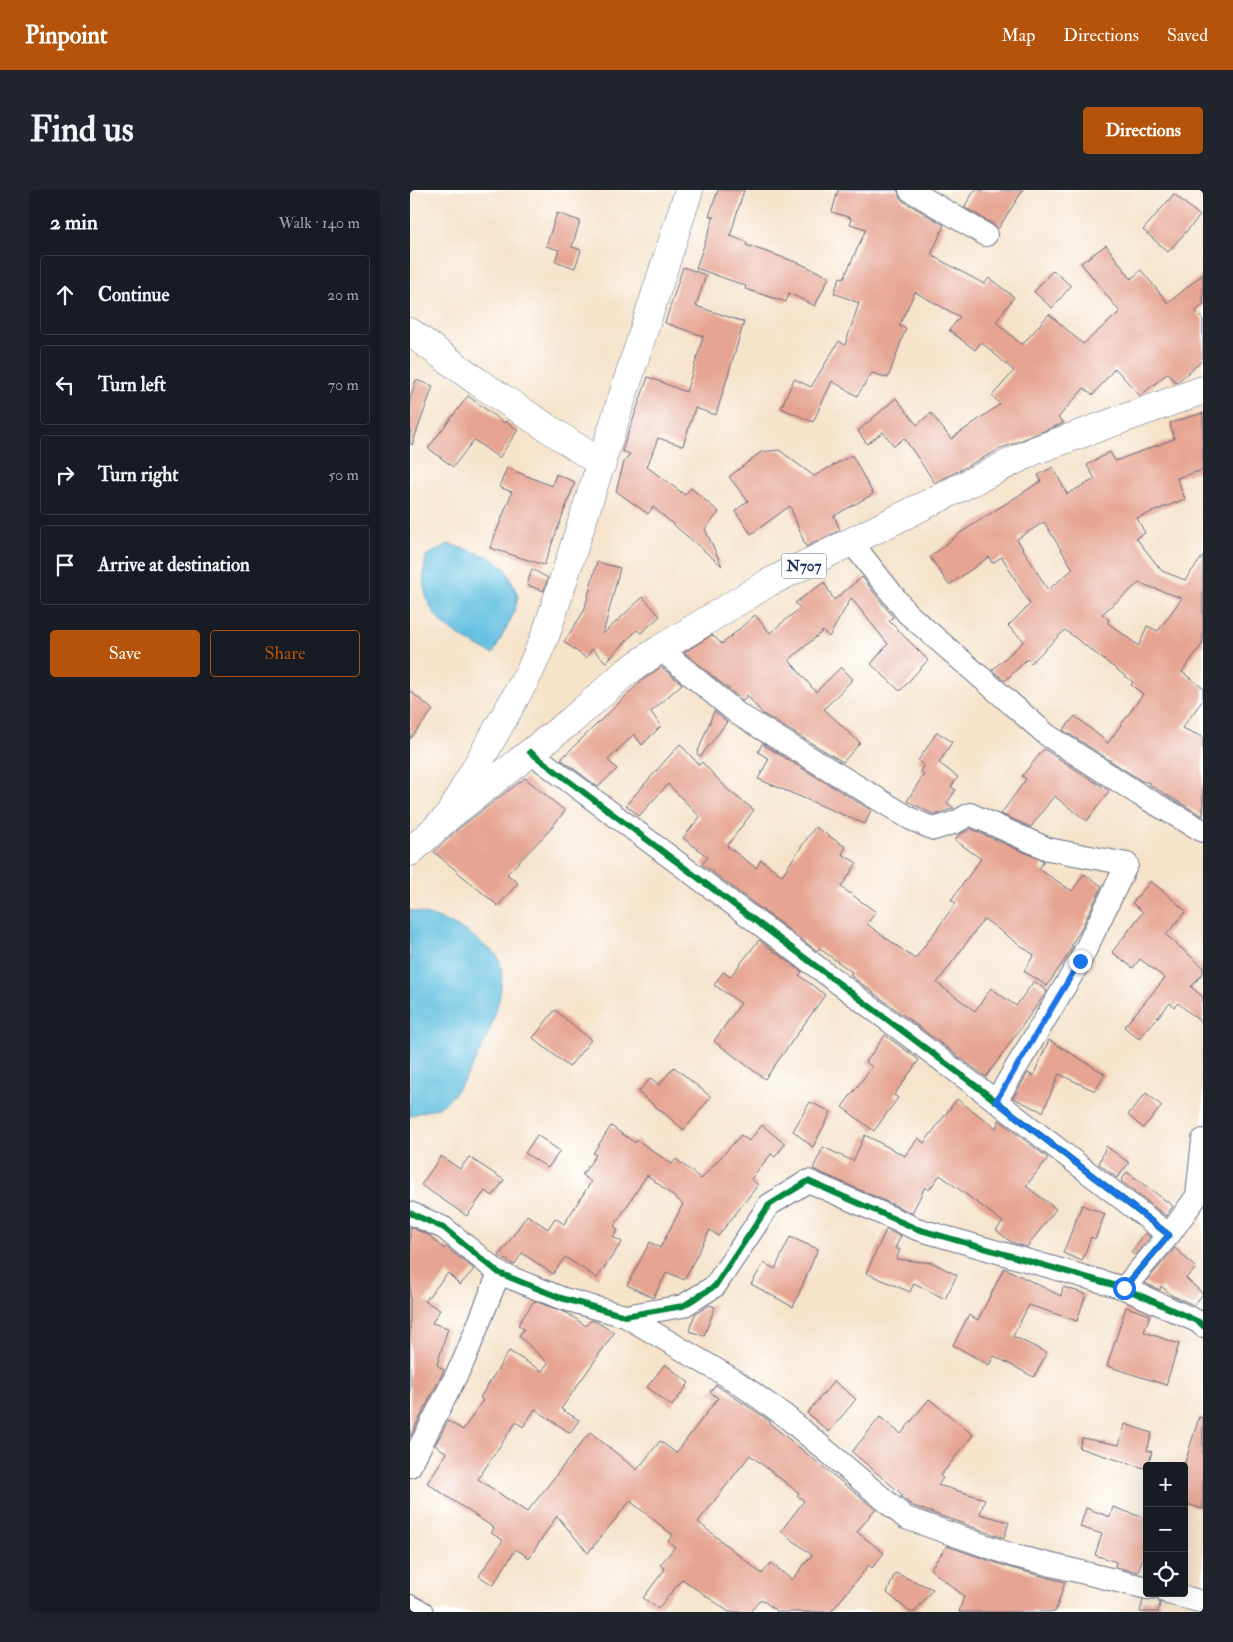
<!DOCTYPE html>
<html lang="en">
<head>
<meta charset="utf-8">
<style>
  :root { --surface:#171b24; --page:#20242c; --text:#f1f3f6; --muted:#9ea1a6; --line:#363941; --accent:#b45309 }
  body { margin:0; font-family:"IM FELL Double Pica",serif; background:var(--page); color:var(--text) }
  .controls { position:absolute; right:15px; bottom:15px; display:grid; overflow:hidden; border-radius:5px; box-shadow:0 5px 20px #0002 }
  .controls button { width:45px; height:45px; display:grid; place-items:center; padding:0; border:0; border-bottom:1px solid var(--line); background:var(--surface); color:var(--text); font:25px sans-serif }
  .stop { position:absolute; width:15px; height:15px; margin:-11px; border:4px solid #1a73e8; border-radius:50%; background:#fff }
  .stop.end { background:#1a73e8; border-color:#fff; box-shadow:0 1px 5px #0008 }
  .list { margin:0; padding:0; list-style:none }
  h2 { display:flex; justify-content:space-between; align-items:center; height:65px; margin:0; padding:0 20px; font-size:21px }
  h2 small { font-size:16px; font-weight:400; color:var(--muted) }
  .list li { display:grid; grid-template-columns:32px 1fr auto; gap:15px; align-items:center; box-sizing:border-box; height:80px; margin:0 10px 10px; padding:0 10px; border:1px solid var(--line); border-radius:5px }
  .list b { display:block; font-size:19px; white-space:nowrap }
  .list em { font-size:16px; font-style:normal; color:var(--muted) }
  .actions { display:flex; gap:10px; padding:15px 20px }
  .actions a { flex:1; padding:11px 0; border:1px solid var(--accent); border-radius:5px; text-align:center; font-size:18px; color:var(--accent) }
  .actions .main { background:var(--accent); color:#fff }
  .icon { flex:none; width:28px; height:28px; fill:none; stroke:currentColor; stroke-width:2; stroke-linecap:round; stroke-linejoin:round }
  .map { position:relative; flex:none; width:793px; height:1422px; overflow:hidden; border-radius:5px }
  header { display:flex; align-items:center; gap:30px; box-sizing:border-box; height:70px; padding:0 25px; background:var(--accent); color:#fff }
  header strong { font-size:24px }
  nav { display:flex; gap:28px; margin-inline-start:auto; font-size:18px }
  .intro { display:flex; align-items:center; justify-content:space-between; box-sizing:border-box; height:120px; padding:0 30px }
  h1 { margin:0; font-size:35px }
  .button { padding:12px 22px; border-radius:5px; background:var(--accent); color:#fff; font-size:18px; font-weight:700 }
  main { display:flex; gap:30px; padding:0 30px }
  aside { flex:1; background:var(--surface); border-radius:5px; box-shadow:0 5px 20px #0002 }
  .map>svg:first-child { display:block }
  .water { fill:#62c0e0; stroke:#3e789f }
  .building { fill:#e6a492; fill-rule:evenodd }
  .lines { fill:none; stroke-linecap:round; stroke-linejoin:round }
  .minor-casing { stroke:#676e84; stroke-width:24 }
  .tertiary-casing { stroke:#676e84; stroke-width:29 }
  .trunk-casing { stroke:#676e84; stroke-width:29 }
  .minor { stroke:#fff; stroke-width:22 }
  .tertiary { stroke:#fff; stroke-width:28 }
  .trunk { stroke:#fff; stroke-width:28 }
  .cycleway-casing { stroke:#fff; stroke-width:9 }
  .cycleway { stroke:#00873e; stroke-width:6 }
  .route { stroke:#1a73e8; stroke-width:6 }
  .labels { text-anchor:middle; stroke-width:4.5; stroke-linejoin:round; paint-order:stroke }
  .shield { fill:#fff; stroke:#5f6d8e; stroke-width:1 }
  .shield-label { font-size:15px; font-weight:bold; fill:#1b2f5e }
</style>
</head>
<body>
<header>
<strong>Pinpoint</strong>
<nav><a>Map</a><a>Directions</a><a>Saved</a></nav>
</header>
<div class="intro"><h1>Find us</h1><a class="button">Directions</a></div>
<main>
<aside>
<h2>2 min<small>Walk · 140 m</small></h2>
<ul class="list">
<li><svg class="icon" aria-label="ahead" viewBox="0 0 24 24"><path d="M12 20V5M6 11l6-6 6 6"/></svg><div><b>Continue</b></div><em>20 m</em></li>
<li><svg class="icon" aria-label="left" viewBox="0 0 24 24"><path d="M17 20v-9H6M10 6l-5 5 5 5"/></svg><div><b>Turn left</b></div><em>70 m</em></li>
<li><svg class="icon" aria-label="right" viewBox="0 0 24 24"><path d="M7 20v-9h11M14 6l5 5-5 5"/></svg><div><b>Turn right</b></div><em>50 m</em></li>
<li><svg class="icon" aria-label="arrive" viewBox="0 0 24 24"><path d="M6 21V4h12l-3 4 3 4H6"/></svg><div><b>Arrive at destination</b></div></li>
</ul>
<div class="actions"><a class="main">Save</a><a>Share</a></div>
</aside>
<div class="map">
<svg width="793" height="1422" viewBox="0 0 793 1422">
  <rect width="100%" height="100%" fill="#fff"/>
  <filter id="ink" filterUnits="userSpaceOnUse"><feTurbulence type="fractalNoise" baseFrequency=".02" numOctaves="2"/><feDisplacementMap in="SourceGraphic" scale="10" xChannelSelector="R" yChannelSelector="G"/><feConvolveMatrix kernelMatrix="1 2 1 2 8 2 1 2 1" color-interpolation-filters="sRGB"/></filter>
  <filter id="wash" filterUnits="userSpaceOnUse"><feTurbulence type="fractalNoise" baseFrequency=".0096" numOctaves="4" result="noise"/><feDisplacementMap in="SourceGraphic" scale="20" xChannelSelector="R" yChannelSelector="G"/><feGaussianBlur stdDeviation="1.12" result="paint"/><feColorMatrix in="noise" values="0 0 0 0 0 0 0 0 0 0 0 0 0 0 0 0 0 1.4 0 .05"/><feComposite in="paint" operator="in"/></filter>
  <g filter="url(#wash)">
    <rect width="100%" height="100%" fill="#f5e3ca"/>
    <path class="water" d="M39 354 80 367 96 379 108 406 104 423 83 464C51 447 21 436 14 397 12 388 15 376 16 366Z
      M0 720C29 727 55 737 77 758 81 760 87 764 88 768 105 800 60 896 32 915 22 921 9 921 0 927Z"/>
    <g id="blocks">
      <path class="building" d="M308 0H334L320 46 337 52 336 55 389 73 419 87 405 116 379 103 376 112 335 99 336 96 286 78 304 27 299 26Z
        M428 0H487L493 11 534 35 521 65 574 94 579 88 604 107 586 132 612 155 639 124 673 154 710 122 671 73 696 55 721 89 731 80 758 113 793 84V115L786 121 793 130V170L766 193 758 183 730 206 705 178 683 205 674 198 648 228 654 233 592 258 525 293 494 248 484 256 473 242 457 254 448 241 486 208 507 235 521 223 541 249 590 214 582 206 604 181 571 152 565 160 539 140 550 127 505 102 489 136 496 138 478 188 462 183 447 206 422 191 403 232 371 218 384 189 401 197 429 151 435 155 449 113 424 103 430 87 434 88 456 39 440 34 441 28 422 22Z
        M565 0H613L588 39 583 34 554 17Z
        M764 4 790 26 758 62 733 40Z
        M147 23 170 31 162 57 171 60 165 78 145 71 149 60 136 56Z
        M273 77 296 85 286 116 334 132 306 225 285 218 273 256 248 248 237 277 275 305 281 298 309 322 295 339 312 376 243 317 238 324 206 301 214 272 220 264 212 261 238 187 276 202 289 161 293 146 255 133Z
        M643 80 661 96 642 118 624 102Z
        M6 190 23 196 2 255 0 254V209Z
        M58 206 94 233 95 231 108 240 89 268 64 250 43 277 18 258Z
        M793 223V280L767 288 775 309 727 328 735 343 726 348 752 381 775 390 793 366V453L772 482 793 498V510L772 538 793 547V626L740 595V593L732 591 653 540 665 526 698 553 733 504 721 495 723 492 655 440 621 473 617 469 595 491 582 480 614 451 598 436 620 414 592 367 582 373 579 367 539 395 520 367 550 343 631 291 628 285 643 277 657 304 685 289 677 275 700 262 705 271 764 249 760 233ZM634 332 663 379 638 400 607 349ZM729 393 772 408 748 441 737 436 729 456 698 433 699 430 692 424Z
        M369 260 404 286 442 265 463 304 424 326 430 340 396 357 380 316 341 344 325 321 338 311 319 287 351 262Z
        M97 278 142 296 146 284 165 292 134 375 80 358 102 302 89 297Z
        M187 372 210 378 193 444 233 407 250 426 231 443 227 440 196 472 182 459 176 468 154 452 174 421Z
        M122 379 138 388 134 401 117 395Z
        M452 387 483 427 479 431 518 470 490 501 461 474 478 454 441 408 419 447 413 441 379 470 406 502 431 477 443 489 414 519 450 553 433 572 353 524 337 505 333 511 274 462 302 445 312 454 345 425 360 443 390 418 385 413 414 392 424 410Z
        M251 477 272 494 241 522 251 536 232 555 224 544 198 570 207 579 188 597 151 569 230 492Z
        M0 501 23 520 0 549Z
        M304 521 317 532 291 566 287 564Z
        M527 542 542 552 529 573 548 587 541 597 546 600 537 613 544 618 525 625 497 611 514 584 510 581 514 575 508 571Z
        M270 554 289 575 292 572 318 600 344 620 317 656 346 678 351 670 372 685 405 637 436 657 432 664 447 673 431 697 466 722 457 734 505 769 546 713 541 710 571 669 545 650 549 645 561 639 634 671 629 679 662 701 674 684 692 696 670 741 661 755 663 756 658 765 637 796 614 781 624 765 574 729 527 793 565 821 581 798 606 816 624 791 637 801 576 887 440 785 442 782 409 758 407 761 292 674 298 667 273 648 290 627 258 594 229 626 216 615Z
        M352 554 461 620 455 634 348 589 359 569 348 562Z
        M634 559 699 601 677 631 644 606 621 637 591 624 616 589 612 586Z
        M115 588 155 621 135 645 97 684 108 693 88 716 24 662 48 639Z
        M741 691 776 721 756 745 793 777V783L781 797 793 807V834L768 813 764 817 760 813 729 849 714 837 755 788 730 769 723 778 702 762 733 722 722 713Z
        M349 750 392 782 389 785 415 805 355 889 304 851 331 813 304 795 313 782 320 787Z
        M145 820 181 850 159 877 123 848Z
        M475 845 509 870 484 905 488 908 464 941 432 917 462 877 456 872Z
        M639 850 695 884 685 901 649 884 633 922 603 908 618 883 623 886Z
        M264 877 301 907 274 940 228 902 241 888 249 895Z
        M736 903 752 916 733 938 718 925Z
        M547 909 586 938 589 930 638 968 616 996 646 1019 617 1057 601 1052 586 1040 593 1032 530 985 519 1000 515 997 502 1023 403 979 413 957 443 971 455 945 495 966 508 948 514 953Z
        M400 912 421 922 403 957 383 941Z
        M352 935 375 954 365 967 361 964 341 989 348 995 308 1046 300 1040 274 1090 257 1082 243 1108 217 1095 240 1052 250 1058 273 1014 237 985 204 1036 208 1040 203 1047 212 1052 187 1088 155 1067 143 1084 112 1063 104 1075 89 1066 117 1025 138 1039 145 1028 154 1034 181 992 172 985 186 965 183 963 201 936 225 953 227 950 262 974 266 969 291 989 331 945 339 951Z
        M127 945 150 961 138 978 115 963Z
        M696 956 719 973 707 988 689 974Z
        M31 966 50 979 59 967 94 990 83 1006 75 1001 57 1026 11 995Z
        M717 982 763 1016 756 1026 711 991Z
        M672 1015 695 1024 685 1049 681 1047 672 1071 653 1063Z
        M0 1037 20 1046 34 1059 36 1057 64 1079 50 1095 38 1083 15 1111 30 1120 22 1133 38 1138 27 1175 34 1180 0 1247Z
        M476 1040 491 1046 485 1058 490 1060 486 1069 523 1073 547 1085 535 1109 504 1093 500 1102 456 1083Z
        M735 1043 740 1047 725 1065 721 1062Z
        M380 1047 408 1059 383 1117 341 1094 354 1073 365 1079Z
        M765 1058 786 1078 776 1088 793 1104 784 1115 761 1105 751 1096 750 1100 735 1093Z
        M594 1078 651 1106 653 1097 676 1104 667 1131 619 1115 603 1146 637 1163 624 1187 584 1166 579 1175 543 1155 559 1125 568 1130Z
        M124 1111 157 1123 176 1136 181 1130 187 1132 204 1143 151 1219 169 1230 160 1243 125 1219 113 1237 106 1232 68 1289 117 1322 180 1242 227 1280 250 1251 266 1263 308 1208 300 1202 306 1195 360 1231 359 1233 465 1319 447 1342 474 1363 462 1378 459 1375 421 1422H368L351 1409 340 1422H319L272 1389 248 1419 233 1408 255 1379 250 1375 265 1357 258 1351 263 1345 220 1311 178 1363 147 1326 119 1368 106 1359 83 1395 69 1386 93 1350 81 1343 84 1338 17 1293 37 1263 25 1255 38 1231 53 1240 73 1210 70 1208 99 1161 132 1181 138 1173 109 1146 114 1139 108 1135ZM340 1265 389 1303 387 1305 394 1311 371 1341 402 1365 382 1390 361 1373 352 1384 288 1332Z
        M300 1115 305 1117 294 1146 279 1141 285 1124Z
        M716 1117 740 1125 734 1142 769 1154 756 1195 697 1176Z
        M255 1174 279 1193 262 1216 237 1197Z
        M424 1191 446 1209 419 1242 397 1223Z
        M519 1209 563 1245 530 1286 533 1288 528 1295 575 1309 570 1324 599 1332 594 1348 503 1316 491 1307 493 1305 442 1262 470 1227 491 1244Z
        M789 1227 793 1228V1319L774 1313V1276Z
        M715 1234 742 1243 737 1260 742 1262 737 1279 669 1258 672 1248 709 1255Z
        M703 1317 737 1329V1355L728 1382 705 1377 706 1372 685 1365 692 1344 670 1337 676 1318 700 1327Z
        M537 1356 601 1378 655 1392 645 1422H549L554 1406 520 1379Z
        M485 1383 523 1399 505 1422H500L477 1403Z
        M746 1408 750 1413 748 1422H730L733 1410 740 1411Z"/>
    </g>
  </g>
  <g filter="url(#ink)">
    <use href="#blocks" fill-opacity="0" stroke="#676e84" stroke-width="1"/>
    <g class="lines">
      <g class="minor-casing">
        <path id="minor" d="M500 0 576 45
          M442 353 497 423 637 545 730 605 793 641
          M250 459 328 524 501 629 524 639 546 632 560 624 638 659 717 674 670 771 586 911
          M120 562 586 911 759 1045 714 1098
          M0 1023 34 1038 89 1083 151 1108 215 1126 273 1116 305 1096 359 1015 398 991 507 1039 714 1098 789 1132 793 1136
          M759 1045 787 1006 793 950
          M215 1126 324 1190 374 1225 496 1328 605 1366 737 1398
          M0 1276 54 1170 89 1083
          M758 1403 793 1412
          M0 1416 12 1422"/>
      </g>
      <g class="tertiary-casing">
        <path id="tertiary" d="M0 142 68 192 192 274
          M38 627 120 481 136 444 279 0"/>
      </g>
      <g class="trunk-casing">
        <path id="trunk" d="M0 662 38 627 162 530 215 483 250 459 358 393 626 260 793 200"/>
      </g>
      <use href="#minor" class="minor"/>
      <use href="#tertiary" class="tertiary"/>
      <use href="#trunk" class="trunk"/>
      <g class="cycleway-casing">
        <path id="cycleway" d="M120 562 586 911 759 1045 714 1098
          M0 1023 34 1038 89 1083 151 1108 215 1126 273 1116 305 1096 359 1015 398 991 507 1039 714 1098 789 1132 793 1136"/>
      </g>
      <use href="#cycleway" class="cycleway"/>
    </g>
  </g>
  <g class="lines" filter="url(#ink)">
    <path class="route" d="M670 771 586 911 759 1045 714 1098"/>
  </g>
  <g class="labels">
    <rect class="shield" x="371.5" y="363.5" width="45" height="25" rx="4"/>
    <g class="shield-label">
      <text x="394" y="381">N707</text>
    </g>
  </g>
</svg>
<div class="controls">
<button>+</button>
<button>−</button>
<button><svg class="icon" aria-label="locate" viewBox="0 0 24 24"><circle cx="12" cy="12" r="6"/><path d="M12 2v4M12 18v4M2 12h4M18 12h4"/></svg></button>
</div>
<div class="stop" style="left:714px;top:1098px"></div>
<div class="stop end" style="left:670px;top:771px"></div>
</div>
</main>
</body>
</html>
